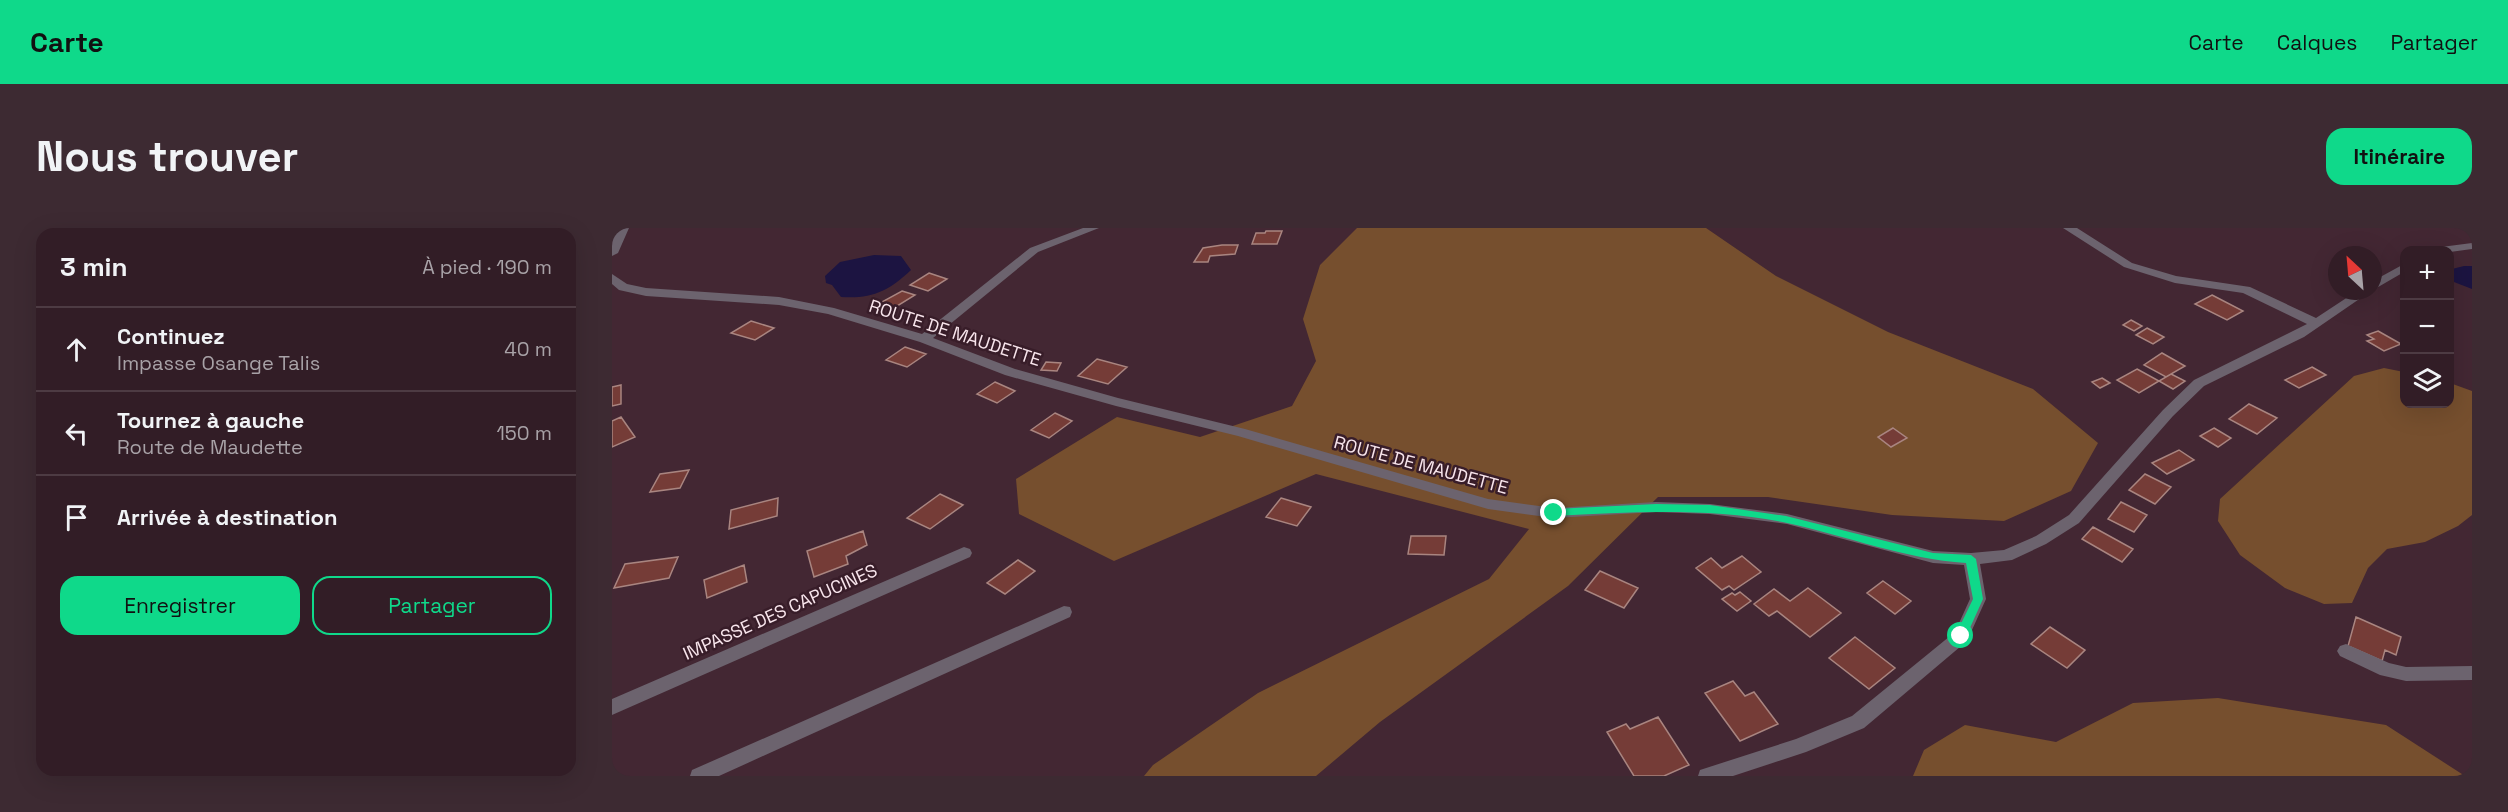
<!DOCTYPE html>
<html lang="fr">
<head>
<meta charset="utf-8">
<style>
  :root { --surface:#321d26; --page:#3d2a32; --text:#f1f3f6; --muted:#a8a2a7; --line:#4d3b43; --accent:#0fd98a }
  body { margin:0; font-family:"Space Grotesk",sans-serif; background:var(--page); color:var(--text) }
  .controls { position:absolute; right:18px; top:18px; display:grid; overflow:hidden; border-radius:12px; box-shadow:0 6px 24px #0002 }
  .controls button { width:54px; height:54px; display:grid; place-items:center; padding:0; border:0; border-bottom:2px solid var(--line); background:var(--surface); color:var(--text); font:30px sans-serif }
  .compass { position:absolute; left:1716px; top:18px; width:54px; height:54px; border-radius:50%; background:var(--surface); box-shadow:0 6px 24px #0002; rotate:334deg }
  .stop { position:absolute; width:18px; height:18px; margin:-14px; border:4px solid #0fd98a; border-radius:50%; background:#fff }
  .stop.end { background:#0fd98a; border-color:#fff; box-shadow:0 2px 6px #0008 }
  .list { margin:0; padding:0; list-style:none }
  h2 { display:flex; justify-content:space-between; align-items:center; height:78px; margin:0; padding:0 24px; font-size:26px }
  h2 small { font-size:20px; font-weight:400; color:var(--muted) }
  .list li { display:grid; grid-template-columns:39px 1fr auto; gap:18px; align-items:center; box-sizing:border-box; height:84px; padding:0 24px; border-top:2px solid var(--line) }
  .list b { display:block; font-size:22px; white-space:nowrap }
  .list p { margin:0; font-size:20px; white-space:nowrap; color:var(--muted) }
  .list em { font-size:20px; font-style:normal; color:var(--muted) }
  .actions { display:flex; gap:12px; padding:18px 24px }
  .actions a { flex:1; padding:14px 0; border:2px solid var(--accent); border-radius:18px; text-align:center; font-size:21px; color:var(--accent) }
  .actions .main { background:var(--accent); color:#111 }
  .icon { flex:none; width:33px; height:33px; fill:none; stroke:currentColor; stroke-width:2; stroke-linecap:round; stroke-linejoin:round }
  .map { position:relative; flex:none; width:1860px; height:548px; overflow:hidden; border-radius:18px }
  header { display:flex; align-items:center; gap:36px; box-sizing:border-box; height:84px; padding:0 30px; background:var(--accent); color:#111 }
  header strong { font-size:28px }
  nav { display:flex; gap:33px; margin-inline-start:auto; font-size:21px }
  .intro { display:flex; align-items:center; justify-content:space-between; box-sizing:border-box; height:144px; padding:0 36px }
  h1 { margin:0; font-size:42px }
  .button { padding:15px 27px; border-radius:18px; background:var(--accent); color:#111; font-size:21px; font-weight:700 }
  main { display:flex; gap:36px; padding:0 36px }
  aside { flex:1; background:var(--surface); border-radius:18px; box-shadow:0 6px 24px #0002 }
  .map>svg:first-child { display:block }
  .green { fill:#764f2e }
  .water { fill:#1c1441 }
  .building { fill:#753c37; stroke:#a98580; stroke-width:1.5 }
  .lines { fill:none; stroke-linecap:round; stroke-linejoin:round }
  .minor { fill:#6c636e; fill-rule:evenodd }
  .route { fill:#0fd98a }
  .labels { text-anchor:middle; stroke-width:5; stroke-linejoin:round; paint-order:stroke }
  .street-label { font-size:18px; fill:#f8e5ec; stroke:#381d29 }
</style>
</head>
<body>
<header>
<strong>Carte</strong>
<nav><a>Carte</a><a>Calques</a><a>Partager</a></nav>
</header>
<div class="intro"><h1>Nous trouver</h1><a class="button">Itinéraire</a></div>
<main>
<aside>
<h2>3 min<small>À pied · 190 m</small></h2>
<ul class="list">
<li><svg class="icon" aria-label="ahead" viewBox="0 0 24 24"><path d="M12 20V5M6 11l6-6 6 6"/></svg><div><b>Continuez</b><p>Impasse Osange Talis</p></div><em>40 m</em></li>
<li><svg class="icon" aria-label="left" viewBox="0 0 24 24"><path d="M17 20v-9H6M10 6l-5 5 5 5"/></svg><div><b>Tournez à gauche</b><p>Route de Maudette</p></div><em>150 m</em></li>
<li><svg class="icon" aria-label="arrive" viewBox="0 0 24 24"><path d="M6 21V4h12l-3 4 3 4H6"/></svg><div><b>Arrivée à destination</b></div></li>
</ul>
<div class="actions"><a class="main">Enregistrer</a><a>Partager</a></div>
</aside>
<div class="map">
<svg width="1860" height="548" viewBox="0 0 1860 548">
  <rect width="100%" height="100%" fill="#432733"/>
  <path class="green" d="M745 0H1094L1164 48 1276 104 1421 161 1486 215 1459 263 1392 293 1280 287 1156 269H1046L956 358 768 494 704 548H532L541 537 646 465 877 351 917 301 704 246 502 333 407 286 404 251 505 189 588 209 680 178 704 133 691 91 708 37Z
    M1772 140 1792 144V176H1838V155L1860 163V287L1846 298 1813 314 1775 321 1756 340 1740 375 1712 376 1673 360 1628 327 1606 293 1608 271 1742 148Z
    M1606 470 1774 497 1853 548H1301L1312 522 1353 497 1444 514 1521 475Z"/>
  <path class="water" d="M262 27 289 28 299 42C277 63 260 71 229 69L220 57 214 55 213 48 228 34Z
    M1852 38H1860V61L1842 54 1838 47 1840 41Z"/>
  <path class="building" d="M654 3H670L665 16H640L644 5H653Z
    M610 17H626L623 26 598 28 596 34H582L591 20Z
    M317 45 335 51 316 63 298 57Z
    M290 63 303 67 282 80 268 75Z
    M1600 67 1631 83 1615 92 1583 76Z
    M1519 92 1530 98 1522 103 1511 97Z
    M139 93 162 100 143 112 119 105Z
    M1535 100 1552 109 1541 116 1524 107Z
    M1766 103 1789 116 1772 123 1755 113 1762 111 1755 107Z
    M293 119 314 126 295 139 274 132Z
    M1550 125 1573 138 1554 149 1532 137Z
    M485 131 515 139 496 156 466 148Z
    M434 134 449 135 445 143 429 142Z
    M1700 139 1714 147 1687 160 1673 152Z
    M1525 141 1547 153 1527 165 1505 152Z
    M1559 146 1573 153 1561 161 1547 153Z
    M1490 150 1498 155 1488 160 1480 154Z
    M383 154 403 163 385 175 365 166Z
    M9 157V176L0 178V159Z
    M1637 176 1665 190 1645 206 1617 191Z
    M443 185 460 193 437 210 419 202Z
    M9 189 23 209 0 219V193Z
    M1281 200 1295 210 1279 219 1266 209Z
    M1602 200 1619 210 1606 219 1588 208Z
    M1567 222 1582 232 1555 246 1540 235Z
    M77 242 68 260 38 264 48 246Z
    M1533 246 1559 259 1543 276 1517 262Z
    M328 266 351 277 318 301 295 290Z
    M166 270 165 288 117 301 119 282Z
    M669 270 699 279 685 298 654 289Z
    M1509 274 1535 287 1522 304 1496 291Z
    M1481 299 1521 321 1510 334 1470 311Z
    M251 303 255 317 234 328 236 336 202 349 195 323Z
    M799 308H834L832 327 796 326Z
    M1130 328 1149 344 1122 362 1117 358 1110 362 1084 340 1099 330 1110 340Z
    M66 329 57 350 2 360 13 336Z
    M406 332 423 343 393 366 375 355Z
    M132 337 135 354 95 370 92 352Z
    M988 343 1026 360 1012 380 973 362Z
    M1271 353 1299 373 1283 386 1255 365Z
    M1196 360 1229 385 1198 409 1165 383 1157 388 1142 376 1162 361 1178 373Z
    M1128 364 1139 373 1125 383 1110 371 1120 365 1123 367Z
    M1744 389 1789 409 1784 427 1773 422 1770 433 1736 418Z
    M1438 399 1473 422 1455 440 1419 416Z
    M1243 409 1283 440 1257 461 1217 430Z
    M1121 453 1133 468 1142 464 1166 496 1128 513 1093 465Z
    M1046 489 1077 537 1052 548H1022L995 504 1014 496 1018 501Z"/>
  <g class="lines">
    <path class="minor" d="M5 0H17L6 25 0 28V12Z
      M471 0H487L426 24 321 110 403 141 506 170 633 201 876 271 942 280 1044 274 1098 276 1175 286 1321 323 1359 325 1392 322 1424 308 1457 287 1551 182 1582 152 1695 96 1631 65 1563 55 1512 39 1451 0H1465L1520 35 1564 48 1638 59 1704 90 1745 63H1759L1692 109 1592 158 1561 188 1467 295 1434 316 1400 332 1368 336 1374 371 1355 413 1252 500 1194 524 1121 548H1086L1088 542 1184 511 1240 488 1343 404 1358 371 1352 337 1321 335 1175 296 1098 286 1044 284 942 290 876 281 626 208 504 178 393 147 308 114 216 86 167 77 34 68 7 62 0 56V46L15 56 34 60 167 69 222 80 310 106 418 20Z
      M1860 15V21L1838 24 1823 22 1829 19Z
      M1792 36V44L1761 62V53Z
      M352 319 358 321 360 325 358 329 0 487V471Z
      M452 378 458 379 460 384 458 389 107 548H78L80 542Z
      M1734 416 1777 435 1794 439 1860 438V452L1794 453 1768 447 1728 428 1725 423 1728 418Z"/>
  </g>
  <path class="route" d="M1044 276 1098 277 1174 288 1321 325 1359 327 1364 331 1371 371 1353 411 1349 412 1343 408 1361 371 1354 335C1293 331 1235 308 1175 295 1098 279 1021 284 942 288L937 285 942 281Z"/>
  <g class="labels">
    <g class="street-label">
      <text transform="translate(343 105) rotate(18)" y="6">ROUTE DE MAUDETTE</text>
      <text transform="translate(809 237) rotate(15)" y="6">ROUTE DE MAUDETTE</text>
      <text transform="translate(168 384) rotate(-24)" y="6">IMPASSE DES CAPUCINES</text>
    </g>
  </g>
</svg>
<div class="controls">
<button>+</button>
<button>−</button>
<button><svg class="icon" aria-label="layers" viewBox="0 0 24 24"><path d="M12 4l9 5-9 5-9-5zM3 14l9 5 9-5"/></svg></button>
</div>
<svg class="compass" viewBox="-18 -18 36 36"><path d="M0-13l5 13h-10z" fill="#e53935"/><path d="M0 13l5-13h-10z" fill="#a8a2a7"/></svg>
<div class="stop" style="left:1349px;top:408px"></div>
<div class="stop end" style="left:942px;top:285px"></div>
</div>
</main>
</body>
</html>
